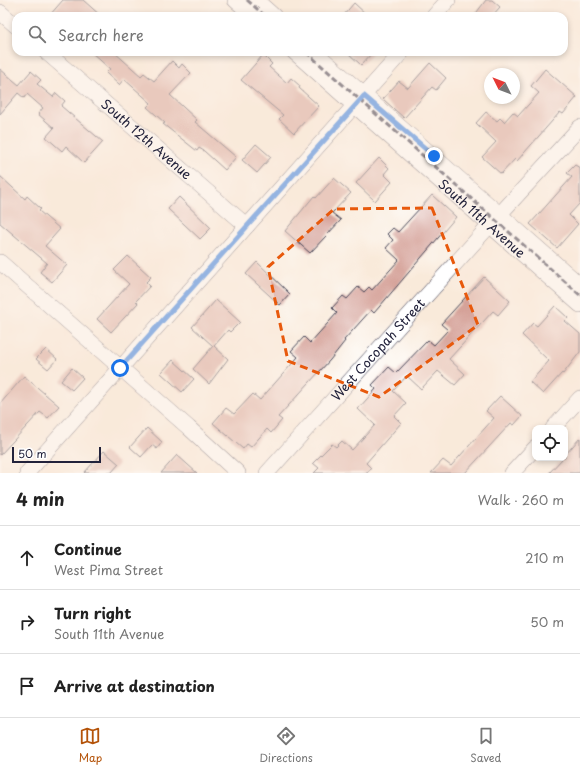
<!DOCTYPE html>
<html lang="en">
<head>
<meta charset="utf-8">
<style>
  :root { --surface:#fff; --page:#f2f2f2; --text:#222; --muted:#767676; --line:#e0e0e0; --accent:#b45309 }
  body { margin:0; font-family:"Playpen Sans",sans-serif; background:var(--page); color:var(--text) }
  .controls { position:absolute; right:12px; bottom:12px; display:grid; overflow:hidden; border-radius:8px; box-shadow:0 2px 6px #0003 }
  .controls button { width:36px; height:36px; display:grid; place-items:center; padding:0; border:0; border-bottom:1px solid var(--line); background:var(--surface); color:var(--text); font:20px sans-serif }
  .compass { position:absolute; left:484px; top:68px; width:36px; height:36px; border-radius:50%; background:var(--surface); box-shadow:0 2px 6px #0003; rotate:312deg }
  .scale { position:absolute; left:12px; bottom:10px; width:89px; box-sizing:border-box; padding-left:4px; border:2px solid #22223b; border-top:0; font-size:11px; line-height:14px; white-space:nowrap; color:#22223b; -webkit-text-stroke:3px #fff; paint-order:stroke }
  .stop { position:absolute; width:12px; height:12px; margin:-9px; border:3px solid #1a73e8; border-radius:50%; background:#fff }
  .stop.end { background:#1a73e8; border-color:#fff; box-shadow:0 1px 4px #0008 }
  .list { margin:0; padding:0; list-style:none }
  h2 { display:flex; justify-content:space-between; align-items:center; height:52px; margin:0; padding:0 16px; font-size:17px }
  h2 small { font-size:13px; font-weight:400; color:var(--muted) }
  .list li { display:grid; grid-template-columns:26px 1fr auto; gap:12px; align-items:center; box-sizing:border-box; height:64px; padding:0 16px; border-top:1px solid var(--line) }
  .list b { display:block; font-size:15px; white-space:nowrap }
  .list p { margin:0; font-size:13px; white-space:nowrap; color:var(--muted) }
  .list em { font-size:13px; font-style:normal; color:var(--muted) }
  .icon { flex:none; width:22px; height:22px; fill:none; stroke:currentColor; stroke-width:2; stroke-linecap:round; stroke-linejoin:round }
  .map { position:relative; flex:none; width:580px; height:473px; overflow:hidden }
  .search { position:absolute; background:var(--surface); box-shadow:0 2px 6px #0003; left:12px; right:12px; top:12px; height:44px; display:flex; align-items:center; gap:10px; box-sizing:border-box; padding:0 14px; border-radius:12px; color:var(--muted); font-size:15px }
  .sheet { height:244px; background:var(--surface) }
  nav { display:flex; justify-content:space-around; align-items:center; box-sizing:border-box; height:56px; border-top:1px solid var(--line); background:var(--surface); font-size:11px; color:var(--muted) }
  nav a { display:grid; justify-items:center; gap:2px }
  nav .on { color:var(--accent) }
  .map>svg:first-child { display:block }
  .building { fill:#d5a299 }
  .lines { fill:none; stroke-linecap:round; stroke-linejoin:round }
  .minor-casing { stroke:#424053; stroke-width:16 }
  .minor { stroke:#fff; stroke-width:15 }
  .rail { stroke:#22223b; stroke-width:3; stroke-dasharray:6 3; stroke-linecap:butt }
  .route { stroke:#1a73e8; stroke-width:5 }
  .marked { fill:none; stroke:#e8590c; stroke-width:3; stroke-dasharray:8 5; stroke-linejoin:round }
  .labels { text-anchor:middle; stroke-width:3; stroke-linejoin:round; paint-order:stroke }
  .street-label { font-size:13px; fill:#22223b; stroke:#fff }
</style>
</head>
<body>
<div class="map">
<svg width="580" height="473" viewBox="0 0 580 473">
  <rect width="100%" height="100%" fill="#fff"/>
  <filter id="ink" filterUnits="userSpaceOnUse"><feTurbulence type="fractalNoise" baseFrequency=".025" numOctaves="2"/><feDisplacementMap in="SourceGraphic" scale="8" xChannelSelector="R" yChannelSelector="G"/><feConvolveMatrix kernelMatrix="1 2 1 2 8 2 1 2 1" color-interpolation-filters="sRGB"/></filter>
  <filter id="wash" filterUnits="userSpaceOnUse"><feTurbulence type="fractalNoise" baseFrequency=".012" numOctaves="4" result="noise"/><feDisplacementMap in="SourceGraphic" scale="16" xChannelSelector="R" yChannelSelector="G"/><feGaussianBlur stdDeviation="0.9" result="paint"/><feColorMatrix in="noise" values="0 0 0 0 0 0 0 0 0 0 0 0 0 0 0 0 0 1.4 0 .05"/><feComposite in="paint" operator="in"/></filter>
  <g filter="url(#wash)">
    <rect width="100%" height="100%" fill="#f9eada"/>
    <g id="blocks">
      <path class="building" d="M63 0H83L101 16H49Z
        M486 0H492L500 7 492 16H474Z
        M354 3 368 16H343Z
        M91 52H114L141 76 144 73 154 81 172 61 179 68 182 64 191 73 170 95 197 120 195 122 236 157 225 170 204 151 199 148 197 151 163 124 165 123 147 107 151 103 124 79 119 85 106 73 110 69Z
        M347 52H373L361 65Z
        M263 55 272 64 269 67 287 83 291 78 300 86 299 88 319 106 294 133 279 119 283 115 241 80Z
        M430 63 446 78 436 90 432 87 404 118 383 99 399 81 408 88Z
        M0 69 19 85 31 71 41 80 37 84 53 97 56 93 65 101 61 106 103 142 84 163 66 146 62 151 46 137 54 128 38 114 43 108 27 94 24 98 18 93 0 114Z
        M545 69 577 97 563 114 560 112 517 161 515 159 501 174 482 157 496 142 476 123 486 112 497 121 500 118 504 122 513 112 518 116 539 93 531 86Z
        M256 144 271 157 257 173 242 160Z
        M379 158 389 168 384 174 392 182 375 201 356 183Z
        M575 165 580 168V203L569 215 578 224 557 248 530 224 572 177 567 173Z
        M0 176 25 199 27 196 41 209 39 211 60 229 45 246 67 265 52 282 40 272 47 263 0 223Z
        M334 178 351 193 332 213 341 220 310 253 285 231 314 196 316 198Z
        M432 195 456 217 374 313 371 310 344 340 345 341 330 360 278 417 282 420 271 433 267 429 251 447 247 444 243 449 213 423 226 408 234 414 253 394 260 400 298 357 291 351 304 337 310 343 337 313 332 308 343 296 347 299 358 287 364 292 369 287 372 290 399 260 386 248 393 240 387 234 393 228 398 232Z
        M179 197 211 228 200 239 168 209Z
        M128 256 151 277 146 282 150 286 136 301 138 303 111 332 97 319 129 284 114 270Z
        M257 262 290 294 280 305 246 274Z
        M484 277 510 301 498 315 493 311 449 359 465 374 455 385 438 371 421 389 407 376 393 391 406 403 394 416 401 423 366 463 371 468 367 473H314L319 468 313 463 332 444 336 447 342 441 352 450 375 425 358 409 376 389 372 385 389 367 396 373 428 340 434 345 448 330 441 324Z
        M216 300 240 322 230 332 228 330 214 346 228 359 209 384 193 369 213 346 192 327Z
        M555 306 568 318 565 321 580 334V352L563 374 562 373 543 394 530 382 549 361 522 335 533 323 537 326Z
        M46 349 57 359 48 369 36 359Z
        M173 360 194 379 182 392 161 373Z
        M72 368 83 378 72 390 61 381Z
        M24 376 59 406 48 418 40 412 0 455V404Z
        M500 396 522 416 514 425 511 423 465 473H431L443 460 451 466 494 418 486 411Z
        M147 428 162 442 157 449 152 445 141 457 130 447Z
        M580 438V473H549L563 458H565V455Z
        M104 451 119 464 111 473H84Z
        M177 455 197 473H161Z"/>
    </g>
  </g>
  <g filter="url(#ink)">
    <use href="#blocks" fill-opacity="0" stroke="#424053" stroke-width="1"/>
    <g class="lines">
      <g class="minor-casing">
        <g id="minor">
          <path d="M235 0 253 16"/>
          <path d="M256 0 274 16"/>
          <path d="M0 12 16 26"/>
          <path d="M434 16 448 0"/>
          <path id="s1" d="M46 52 247 226"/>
          <path id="s2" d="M294 52 580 305"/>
          <path d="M315 52 580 285"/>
          <path d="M500 214 580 127"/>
          <path d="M0 262 189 428 238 473"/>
          <path d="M553 428 580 398"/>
          <path d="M27 473 402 52"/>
          <path id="s3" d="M267 473 490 225"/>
          <path d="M512 473 535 448"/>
        </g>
      </g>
      <use href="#minor" class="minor"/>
      <path class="rail" d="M247 0 265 16
        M306 52 580 295"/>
    </g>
  </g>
  <g class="lines" filter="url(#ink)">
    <path class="route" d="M120 368 364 96 434 156"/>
  </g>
  <path d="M0 0H580V473H0ZM432 208 478 325 379 397 288 361 268 267 334 209Z" fill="#f9eada" fill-opacity=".55" fill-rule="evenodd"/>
  <path class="marked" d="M432 208 478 325 379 397 288 361 268 267 334 209Z"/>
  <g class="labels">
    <g class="street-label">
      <text dy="5" stroke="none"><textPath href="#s1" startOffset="133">South 12th Avenue</textPath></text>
      <text dy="5" stroke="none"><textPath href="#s2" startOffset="251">South 11th Avenue</textPath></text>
      <text dy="5" stroke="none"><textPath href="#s3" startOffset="166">West Cocopah Street</textPath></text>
    </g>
  </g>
</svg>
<div class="controls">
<button><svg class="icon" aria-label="locate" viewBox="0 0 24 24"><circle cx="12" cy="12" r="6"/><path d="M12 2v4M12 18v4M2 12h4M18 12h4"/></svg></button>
</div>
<svg class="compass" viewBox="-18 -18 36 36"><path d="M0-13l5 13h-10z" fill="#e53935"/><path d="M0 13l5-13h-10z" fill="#767676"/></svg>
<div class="scale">50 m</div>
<div class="stop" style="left:120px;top:368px"></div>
<div class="stop end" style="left:434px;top:156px"></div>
<div class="search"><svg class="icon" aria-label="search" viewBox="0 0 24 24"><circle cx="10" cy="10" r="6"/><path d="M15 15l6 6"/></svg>Search here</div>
</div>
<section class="sheet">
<h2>4 min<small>Walk · 260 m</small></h2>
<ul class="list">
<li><svg class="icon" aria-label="ahead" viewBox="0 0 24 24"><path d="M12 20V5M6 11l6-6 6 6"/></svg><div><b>Continue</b><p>West Pima Street</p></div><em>210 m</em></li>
<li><svg class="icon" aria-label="right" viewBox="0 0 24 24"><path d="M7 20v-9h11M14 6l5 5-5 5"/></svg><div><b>Turn right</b><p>South 11th Avenue</p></div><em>50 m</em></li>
<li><svg class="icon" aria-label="arrive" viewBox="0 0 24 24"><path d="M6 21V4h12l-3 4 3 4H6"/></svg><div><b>Arrive at destination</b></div></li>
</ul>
</section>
<nav>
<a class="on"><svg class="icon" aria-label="map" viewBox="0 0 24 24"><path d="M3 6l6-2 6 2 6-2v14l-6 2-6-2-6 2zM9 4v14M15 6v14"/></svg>Map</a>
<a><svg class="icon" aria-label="directions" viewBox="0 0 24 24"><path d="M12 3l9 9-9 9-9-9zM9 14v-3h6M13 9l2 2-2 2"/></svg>Directions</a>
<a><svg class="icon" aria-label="saved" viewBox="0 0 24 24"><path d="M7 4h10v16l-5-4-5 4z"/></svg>Saved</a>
</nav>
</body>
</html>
